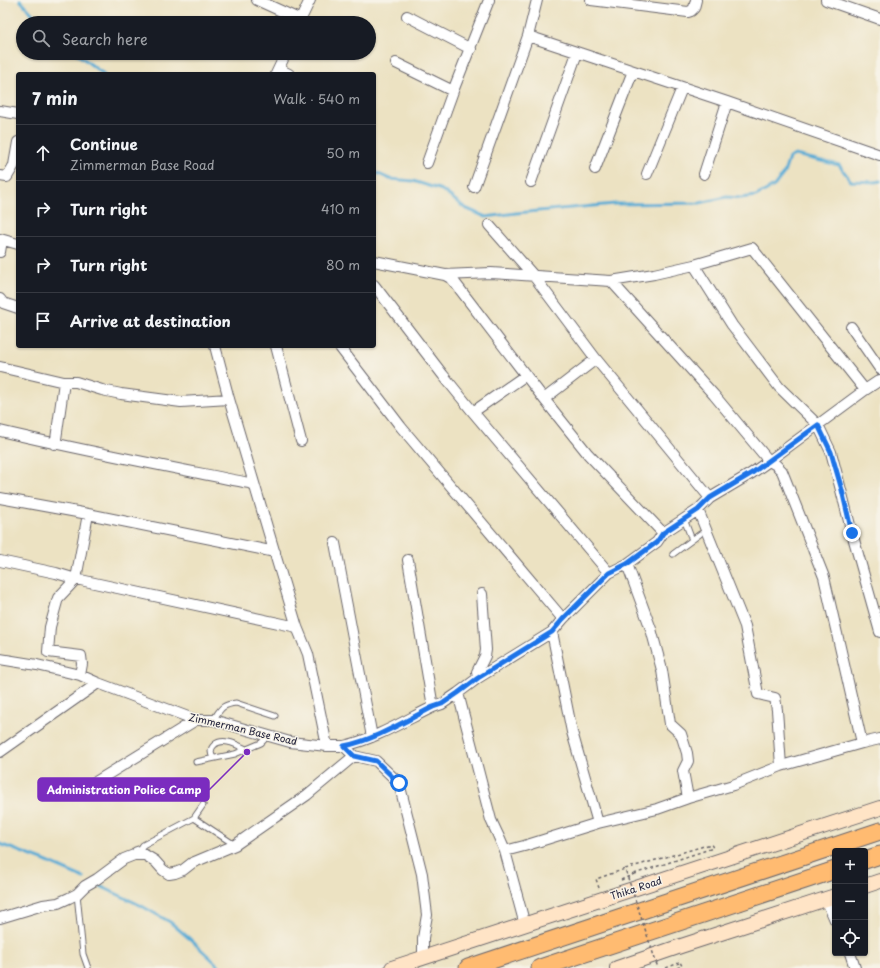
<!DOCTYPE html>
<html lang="en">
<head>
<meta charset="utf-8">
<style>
  :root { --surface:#171b24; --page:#242831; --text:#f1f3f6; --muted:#9ea1a6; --line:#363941 }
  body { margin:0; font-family:"Playpen Sans",sans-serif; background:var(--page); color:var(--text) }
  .controls { position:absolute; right:12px; bottom:12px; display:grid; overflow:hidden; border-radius:4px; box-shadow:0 1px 3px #0004 }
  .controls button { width:36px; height:36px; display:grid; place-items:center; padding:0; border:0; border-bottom:1px solid var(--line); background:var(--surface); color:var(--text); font:20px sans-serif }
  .stop { position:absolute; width:12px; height:12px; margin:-9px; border:3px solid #1a73e8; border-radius:50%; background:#fff }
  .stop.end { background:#1a73e8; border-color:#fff; box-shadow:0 1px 4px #0008 }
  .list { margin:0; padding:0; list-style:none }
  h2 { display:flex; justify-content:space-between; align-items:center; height:52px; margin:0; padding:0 16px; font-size:17px }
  h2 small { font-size:13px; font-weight:400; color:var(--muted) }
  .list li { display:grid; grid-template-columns:26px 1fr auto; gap:12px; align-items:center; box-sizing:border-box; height:56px; padding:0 16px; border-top:1px solid var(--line) }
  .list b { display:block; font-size:15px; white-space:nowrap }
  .list p { margin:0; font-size:13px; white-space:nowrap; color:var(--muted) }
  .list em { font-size:13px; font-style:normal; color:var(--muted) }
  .icon { flex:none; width:22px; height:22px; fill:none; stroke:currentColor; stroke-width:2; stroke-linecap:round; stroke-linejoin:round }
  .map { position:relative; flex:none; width:880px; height:968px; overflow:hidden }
  .search { position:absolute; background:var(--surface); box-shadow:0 1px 3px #0004; left:16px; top:16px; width:360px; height:44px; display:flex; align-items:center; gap:10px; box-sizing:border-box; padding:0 14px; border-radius:22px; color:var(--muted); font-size:15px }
  .panel { position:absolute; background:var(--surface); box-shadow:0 1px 3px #0004; left:16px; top:72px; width:360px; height:276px; border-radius:4px }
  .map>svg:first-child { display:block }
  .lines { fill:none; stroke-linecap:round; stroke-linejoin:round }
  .stream { stroke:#5aacd5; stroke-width:3 }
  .service-casing { stroke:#69656a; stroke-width:7 }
  .minor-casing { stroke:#69656a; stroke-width:12 }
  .secondary-casing { stroke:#69656a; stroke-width:16 }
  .trunk-casing { stroke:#69656a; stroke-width:19 }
  .path { stroke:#69656a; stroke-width:1.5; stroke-dasharray:3 3; stroke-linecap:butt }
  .service { stroke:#fff; stroke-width:5 }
  .minor { stroke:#fff; stroke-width:10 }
  .secondary { stroke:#ffe4c6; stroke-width:14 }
  .trunk { stroke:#ffbb71; stroke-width:17 }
  .path-bridge { stroke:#69656a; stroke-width:1.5; stroke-dasharray:3 3; stroke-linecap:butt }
  .route { stroke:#1a73e8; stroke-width:5 }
  .labels { text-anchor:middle; stroke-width:3; stroke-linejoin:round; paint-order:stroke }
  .street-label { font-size:10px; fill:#22223b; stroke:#f7f3e8 }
  .leader { fill:none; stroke:#7b2cbf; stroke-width:1.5 }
  .callout-dot { fill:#7b2cbf; stroke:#f7f3e8; stroke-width:1.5 }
  .callout { fill:#7b2cbf; stroke:#7b2cbf; stroke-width:1.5 }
  .callout-label { font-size:11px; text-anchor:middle; font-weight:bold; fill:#fff }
</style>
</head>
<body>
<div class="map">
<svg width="880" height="968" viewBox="0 0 880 968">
  <rect width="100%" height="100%" fill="#f7f3e8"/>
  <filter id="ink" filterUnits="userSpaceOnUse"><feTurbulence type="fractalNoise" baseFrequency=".025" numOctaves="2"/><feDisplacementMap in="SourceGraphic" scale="8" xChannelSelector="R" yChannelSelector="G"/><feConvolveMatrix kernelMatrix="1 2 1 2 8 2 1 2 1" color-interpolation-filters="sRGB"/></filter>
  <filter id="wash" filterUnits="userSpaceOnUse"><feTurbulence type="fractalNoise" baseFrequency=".012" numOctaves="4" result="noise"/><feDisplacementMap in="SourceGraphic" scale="16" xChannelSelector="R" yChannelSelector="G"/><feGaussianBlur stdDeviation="0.9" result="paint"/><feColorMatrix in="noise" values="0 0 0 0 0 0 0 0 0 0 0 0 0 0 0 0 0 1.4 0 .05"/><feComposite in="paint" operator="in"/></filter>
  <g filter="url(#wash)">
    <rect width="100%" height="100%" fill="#ece2c2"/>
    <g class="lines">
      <path class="stream" d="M20 0 41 23
        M76 53 98 70 104 74
        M374 172 390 179 413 181 442 190 465 208 486 217 516 213 615 204 700 203 726 197 741 198 756 196 774 186 784 173 789 158 795 155 839 165 851 181 875 182 880 181
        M0 844 45 861 84 878
        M100 886 140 905 170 922 190 939 221 968"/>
    </g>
  </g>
  <g filter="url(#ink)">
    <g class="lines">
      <g class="service-casing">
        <path id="service" d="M692 540 700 534
          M673 554 692 540 684 519
          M213 720C221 709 221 705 236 703L275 716
          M213 758C207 747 217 740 228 742 234 743 240 746 246 749
          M196 762 235 754 261 743 264 740 267 735
          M194 818 235 845
          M134 855 135 850 141 848 143 845 194 818 203 805
          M77 894 83 954 88 968"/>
      </g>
      <g class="minor-casing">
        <path id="minor" d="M257 0 301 20
          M591 0 688 12 691 11 694 8 696 0
          M826 0 880 19
          M407 16 471 49
          M299 23 310 0
          M528 36 727 102 880 155
          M396 63 453 91
          M279 69 289 74
          M276 74 286 53
          M0 111 18 114
          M427 163 453 91 489 0
          M595 169 633 71
          M647 174 682 88
          M704 174 727 102
          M0 176 7 177 14 165 18 142
          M531 182 577 53
          M474 187 528 36 537 0
          M489 225 533 275 596 359 710 498
          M0 239 18 244
          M0 252 2 240
          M374 261 445 275 452 279 544 399 588 454 663 533
          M694 265 732 325 779 387 818 425 831 452 841 490 852 533 880 632
          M445 275 491 273 611 281 654 274 694 265 752 248 865 390
          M611 281 714 395 769 461 776 465 782 471 824 577 862 743
          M374 285 443 375 473 412 609 573
          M0 299 3 303 18 308
          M851 327 880 369
          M215 346 229 399 278 564 297 627 308 654 327 746
          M276 346 301 441
          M339 346 401 427 563 619
          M0 367 64 382
          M544 399 596 359
          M473 412 526 375
          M0 431C84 451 169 467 254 484
          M54 444 56 439 64 382H76L102 390 121 394 181 402 229 399
          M0 498 88 514 275 552
          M698 510 745 626 758 694 775 698 777 710 781 766
          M335 543 372 737
          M408 560 433 707
          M0 561 56 573 76 579 297 627
          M627 564 651 629 662 670 670 724 681 734 687 753 688 761 683 771 688 798
          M552 632 572 732 598 823
          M0 659 37 665 80 675 98 683 196 720H213L290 742 327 746H344L354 756 376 761 399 783 422 874 427 915 423 938V958
          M80 675 82 664 81 656 48 652 50 627 58 598 76 579 88 514
          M478 678 477 672 485 656 486 650 482 594
          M458 693 491 820 498 835 505 851 524 846 598 823 632 815 657 809 688 798 733 785 781 766 862 743 880 739
          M344 746C375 739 404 721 433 707L442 704 458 693 478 678 552 632 563 619 609 573 627 564 657 542 663 533 698 510 710 498 752 473 769 461 865 390 880 380
          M0 752 98 683
          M89 786 196 720
          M505 851 525 925
          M826 899 835 920
          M0 918 43 905 58 903 69 898 77 894 85 886 97 879 124 859 134 855H145L155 861 163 870 169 874 175 873 183 870 192 863 235 845 307 795 354 756
          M850 953 855 968"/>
      </g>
      <g class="secondary-casing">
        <path id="secondary" d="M865 886 880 881
          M392 968 880 808
          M617 968 681 946 835 896"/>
      </g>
      <g class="trunk-casing">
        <path id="trunk" d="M865 860 880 855
          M468 968 880 831
          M540 968 835 870"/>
      </g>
      <path class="path" d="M621 880 634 874
        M599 888 596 879 625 869
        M666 968 679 963
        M677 968 682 966 679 960"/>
      <use href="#service" class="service"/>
      <use href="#minor" class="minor"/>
      <use href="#secondary" class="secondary"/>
      <use href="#trunk" class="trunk"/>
      <path class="path-bridge" d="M634 874 713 848 711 844 625 869 658 968"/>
    </g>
  </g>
  <g class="lines" filter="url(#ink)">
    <path class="route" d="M399 783 376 761 354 756 344 746C375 740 405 721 433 707L442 704 458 693 478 678 552 632 563 619 609 573 627 564 657 542 663 533 698 510 710 498 752 473 818 425 831 452 842 490 852 533"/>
  </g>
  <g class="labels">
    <g class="street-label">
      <text transform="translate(243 729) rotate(13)" y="4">Zimmerman Base Road</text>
      <text transform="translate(636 888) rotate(-18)" y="4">Thika Road</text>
    </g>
  </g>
  <path class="leader" d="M247 752L209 790"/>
  <circle class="callout-dot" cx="247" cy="752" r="4"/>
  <rect class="callout" x="38" y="778" width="171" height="23" rx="4"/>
  <g class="callout-label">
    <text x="124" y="794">Administration Police Camp</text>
  </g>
</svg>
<div class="controls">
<button>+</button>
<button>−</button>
<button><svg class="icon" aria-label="locate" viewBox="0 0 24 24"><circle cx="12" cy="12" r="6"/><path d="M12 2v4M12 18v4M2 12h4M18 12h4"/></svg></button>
</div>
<div class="stop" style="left:399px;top:783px"></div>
<div class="stop end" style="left:852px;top:533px"></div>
<div class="search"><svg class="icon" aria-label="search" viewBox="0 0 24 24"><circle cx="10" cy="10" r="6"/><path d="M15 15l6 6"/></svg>Search here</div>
<section class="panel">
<h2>7 min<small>Walk · 540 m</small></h2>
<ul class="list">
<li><svg class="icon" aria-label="ahead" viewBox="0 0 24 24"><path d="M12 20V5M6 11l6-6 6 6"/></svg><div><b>Continue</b><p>Zimmerman Base Road</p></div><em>50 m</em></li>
<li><svg class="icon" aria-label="right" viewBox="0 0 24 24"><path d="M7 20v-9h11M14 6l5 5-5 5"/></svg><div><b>Turn right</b></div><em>410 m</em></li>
<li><svg class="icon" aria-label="right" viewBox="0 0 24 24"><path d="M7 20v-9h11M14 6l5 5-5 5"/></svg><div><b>Turn right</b></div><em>80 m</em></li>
<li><svg class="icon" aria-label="arrive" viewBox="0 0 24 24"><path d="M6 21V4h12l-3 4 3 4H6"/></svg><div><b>Arrive at destination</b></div></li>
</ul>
</section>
</div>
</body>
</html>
